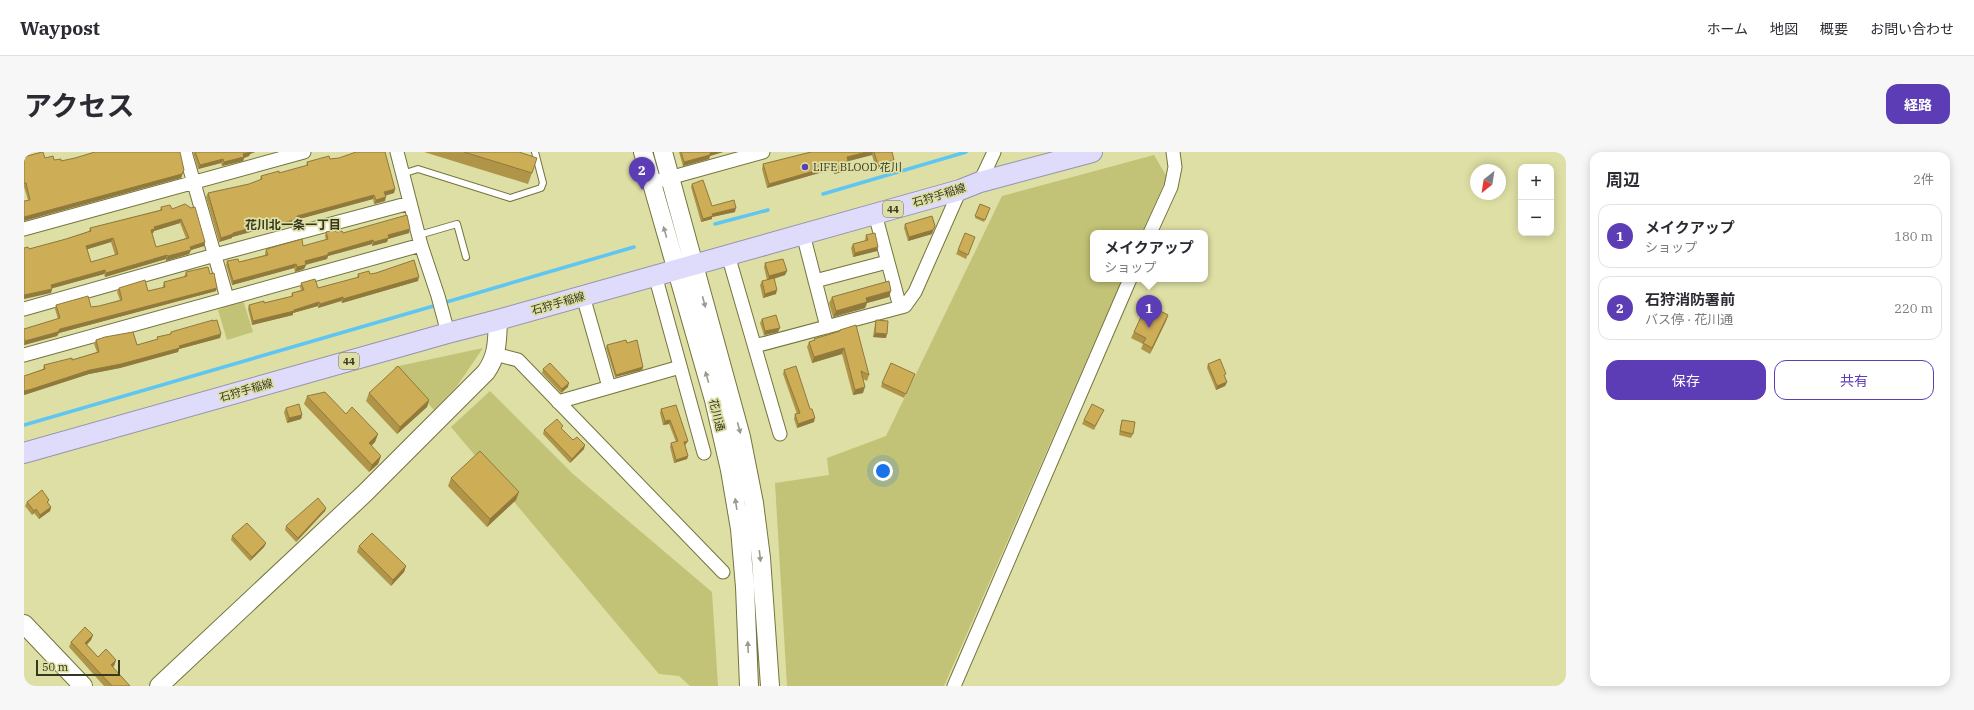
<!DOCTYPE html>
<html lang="ja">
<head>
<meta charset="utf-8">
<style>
  :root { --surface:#fff; --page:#f7f7f7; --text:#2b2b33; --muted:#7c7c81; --line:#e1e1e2; --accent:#5c3db5 }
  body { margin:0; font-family:"IBM Plex Serif","Noto Sans JP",serif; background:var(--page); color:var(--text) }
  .controls { position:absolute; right:12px; top:12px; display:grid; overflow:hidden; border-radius:8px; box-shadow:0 2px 10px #0003 }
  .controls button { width:36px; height:36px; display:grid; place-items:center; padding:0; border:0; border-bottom:1px solid var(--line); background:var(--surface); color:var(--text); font:20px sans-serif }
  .compass { position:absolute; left:1446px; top:12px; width:36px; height:36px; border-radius:50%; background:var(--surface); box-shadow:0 2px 10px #0003; rotate:210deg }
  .scale { position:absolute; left:12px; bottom:10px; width:84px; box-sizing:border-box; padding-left:4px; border:2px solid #36371f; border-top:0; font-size:11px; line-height:14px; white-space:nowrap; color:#36371f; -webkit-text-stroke:3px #dddfa4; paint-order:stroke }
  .you { position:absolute; left:859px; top:319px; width:14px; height:14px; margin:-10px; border:3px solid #fff; border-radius:50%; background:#1a73e8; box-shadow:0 0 0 6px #1a73e833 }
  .badge { display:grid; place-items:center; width:26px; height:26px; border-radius:50%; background:var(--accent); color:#fff; font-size:13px; font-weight:700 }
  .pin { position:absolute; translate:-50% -33px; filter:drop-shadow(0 1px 2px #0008) }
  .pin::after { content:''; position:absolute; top:21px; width:14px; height:12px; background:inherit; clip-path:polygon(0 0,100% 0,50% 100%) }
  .popup { position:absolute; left:1066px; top:78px; width:118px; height:52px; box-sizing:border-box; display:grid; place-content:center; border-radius:8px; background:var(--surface); filter:drop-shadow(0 1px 3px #0005); font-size:13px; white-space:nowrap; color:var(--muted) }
  .popup b { font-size:15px; color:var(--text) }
  .popup::after { content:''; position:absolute; left:50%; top:100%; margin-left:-8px; border:8px solid transparent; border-top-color:var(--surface) }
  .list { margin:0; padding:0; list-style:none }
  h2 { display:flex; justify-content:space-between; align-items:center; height:52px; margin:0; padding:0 16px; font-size:17px }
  h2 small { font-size:13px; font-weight:400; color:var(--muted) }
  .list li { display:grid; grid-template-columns:26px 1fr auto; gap:12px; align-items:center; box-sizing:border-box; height:64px; margin:0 8px 8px; padding:0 8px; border:1px solid var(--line); border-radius:12px }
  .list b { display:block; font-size:15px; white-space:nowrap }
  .list p { margin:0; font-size:13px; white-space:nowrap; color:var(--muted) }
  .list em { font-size:13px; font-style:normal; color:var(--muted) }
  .actions { display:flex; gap:8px; padding:12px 16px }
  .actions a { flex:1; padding:9px 0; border:1px solid var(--accent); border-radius:12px; text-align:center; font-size:14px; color:var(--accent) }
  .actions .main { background:var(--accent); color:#fff }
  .map { position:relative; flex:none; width:1542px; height:534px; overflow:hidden; border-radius:12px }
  header { display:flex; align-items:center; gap:24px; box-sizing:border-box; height:56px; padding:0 20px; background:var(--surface); border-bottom:1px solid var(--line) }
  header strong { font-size:19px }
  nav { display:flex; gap:22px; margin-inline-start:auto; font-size:14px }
  .intro { display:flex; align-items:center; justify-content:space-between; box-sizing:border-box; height:96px; padding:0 24px }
  h1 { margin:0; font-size:28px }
  .button { padding:10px 18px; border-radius:12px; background:var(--accent); color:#fff; font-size:14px; font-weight:700 }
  main { display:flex; gap:24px; padding:0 24px }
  aside { flex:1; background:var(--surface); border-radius:12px; box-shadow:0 2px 10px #0003 }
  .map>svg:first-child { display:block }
  .green { fill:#c2c376 }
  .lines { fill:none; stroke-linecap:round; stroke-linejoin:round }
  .stream { stroke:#5fc5f2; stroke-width:3.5 }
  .lane-casing { stroke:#74743d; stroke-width:8 }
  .street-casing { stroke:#74743d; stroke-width:15 }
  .secondary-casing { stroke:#74743d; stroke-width:20 }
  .primary-casing { stroke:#9693ad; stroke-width:22 }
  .lane { stroke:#fff; stroke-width:6 }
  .street { stroke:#fff; stroke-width:13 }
  .secondary { stroke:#fff; stroke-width:18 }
  .primary { stroke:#dfdcfb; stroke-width:20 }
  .wall { fill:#b09549; fill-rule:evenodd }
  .shaded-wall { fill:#90793c }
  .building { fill:#cdad55; stroke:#90793c; fill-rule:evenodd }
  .oneway { fill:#9a9b8f }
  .poi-dot { fill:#5c3db5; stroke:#dddfa4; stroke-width:1.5 }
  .labels { text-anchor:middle; stroke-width:3.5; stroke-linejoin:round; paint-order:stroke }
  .shield { fill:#dddfa4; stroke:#686947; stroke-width:1 }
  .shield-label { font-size:10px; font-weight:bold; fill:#36371f }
  .poi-label { font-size:11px; fill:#36371f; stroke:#dddfa4; text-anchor:start }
  .street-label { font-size:11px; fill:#36371f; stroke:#dddfa4 }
  .neighbourhood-label { font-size:12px; font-weight:bold; fill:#36371f; stroke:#dddfa4 }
</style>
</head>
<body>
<header>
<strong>Waypost</strong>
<nav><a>ホーム</a><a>地図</a><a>概要</a><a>お問い合わせ</a></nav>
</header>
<div class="intro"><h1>アクセス</h1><a class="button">経路</a></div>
<main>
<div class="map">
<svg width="1542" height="534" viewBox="0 0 1542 534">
  <rect width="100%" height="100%" fill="#dddfa4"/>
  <path class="green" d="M1130 3 1143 25 1118 81H1069V127H1098L920 534H763L751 331 805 323 803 306 862 284 978 44Z
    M219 148 229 180 203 188 194 158 199 156V153Z
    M459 196 433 234 410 258 370 215Z
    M466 239 549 322 688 440 694 534H666L655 524 635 522 427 275Z"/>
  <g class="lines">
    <path class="stream" d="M799 42 942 0
      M691 72 744 58
      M419 151 610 95
      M0 273 413 153"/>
    <g class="lane-casing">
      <path id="lane" d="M378 22 394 17 486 46 517 36 519 31 511 0
        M395 83 433 72 442 105"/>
    </g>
    <g class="street-casing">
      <path id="street" d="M161 0 203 146
        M373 0 397 93 414 144 424 181
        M956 30 970 0
        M627 31 739 0
        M851 62 876 155
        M0 77 280 0
        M1126 81 1147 35 1151 15 1149 0
        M779 82 803 175
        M704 103 756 282
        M631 123 680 301
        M791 129 863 110
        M559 144 585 235
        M0 157 191 103 386 51
        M731 194 881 154 891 140 936 38
        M471 202 494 208 699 420
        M0 203 397 93
        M534 250 656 215
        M930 534 1106 127"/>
    </g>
    <g class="secondary-casing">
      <path id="secondary" d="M619 0 690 248 706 318 716 377 721 435 725 534
        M639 0 717 285 730 351 737 406 746 534
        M0 472 59 534
        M135 534 341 341 462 220C474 203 473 188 474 168"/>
    </g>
    <g class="primary-casing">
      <path id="primary" d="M0 301 424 181 474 168 936 38 956 30 1068 0"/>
    </g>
    <use href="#lane" class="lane"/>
    <use href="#street" class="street"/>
    <use href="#secondary" class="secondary"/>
    <use href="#primary" class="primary"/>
  </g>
  <path class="wall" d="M169 0H231L226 2 225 4 220 6 219 9 198 14 197 11 174 17Z
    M400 0H495L508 21 504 32Z
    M655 0H699L686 4 685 7 659 14Z
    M787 0H868L870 8 869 13 852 17 848 3 824 9 825 14 823 19 810 22 809 17 743 36 738 17 739 12Z
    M0 5 21 6 37 9 160 18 157 26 4 48 0 35Z
    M306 7 371 37 370 41 361 44V49L350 52 349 47 274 67 273 71 245 78 244 76H241L208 85V86L195 90 182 45 184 41 225 32 236 28 237 24 255 21 282 14 283 10Z
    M668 32 688 54 711 60 688 65V67L677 70 667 35Z
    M956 52 966 56 960 70 951 66Z
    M137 55 148 57 181 90 180 94 167 98 165 102 142 109V107L81 125 80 122 28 136 27 141 5 97 42 87 65 79 66 76 136 58ZM156 71 162 86 132 95 128 81H129L130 79ZM87 90 91 103 67 110 63 97Z
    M881 72 908 82 884 89 880 76Z
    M302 80 319 81H385L364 87 363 90 348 94V92L304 104 303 107 282 113 280 117 271 120 270 116 208 133 202 113 203 109 215 110 241 103V102L242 98 279 94 302 88 301 84Z
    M842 83 853 99 829 105 827 96 829 92 841 89V88Z
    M951 85 942 107 932 102 934 98Z
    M741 111 763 119 761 123 750 127 752 142 739 146 736 133 738 129 743 128 740 115Z
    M162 120 186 122 192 139 35 181 33 184 0 193V177L34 167 31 157 32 153 67 155 75 154 96 148 93 140 95 136 124 139 139 136V134L140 130 160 125Z
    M334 122H346L394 129 318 151 317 149 294 156V154L269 161V163L228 173 224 157 225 153 240 151 267 145 268 141 277 138 276 135 277 131 294 136 333 126Z
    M808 145H865L843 151 841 156 809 165 805 151Z
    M1144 163 1142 169 1126 202 1117 197 1119 192 1107 186 1110 180Z
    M738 167 754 180 740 183 736 171Z
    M852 168 862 186 849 185 851 172Z
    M816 178 845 223 843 229 839 227V241L829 243 818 202 788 211 783 195 785 190 790 189V187L815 179Z
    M147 180 197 182 196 186 155 197 154 200 96 216 65 222 0 243V224L19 217 20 213 48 208 73 200 70 192 72 188 113 193 133 187V185L146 182Z
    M603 191 619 215 618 218 591 225 582 196 583 193Z
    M1184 212 1201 226 1203 230 1201 234 1192 238 1183 216Z
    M519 217 544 235 537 241 518 221Z
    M760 218 790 270 773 276 770 267 771 262H773L759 222Z
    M889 226 880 246 857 235 858 231Z
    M345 241 405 248 403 255 373 282 342 249Z
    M283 244 354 282 351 290 347 294 357 304 354 312 345 320 280 252Z
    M652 253 662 292 661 293 664 304 663 307 650 311 646 295 647 291 652 290 645 272 639 273 636 261 637 257Z
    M262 256 278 263 277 267 263 271 260 260Z
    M1080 258 1070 278 1058 272 1060 268Z
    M1098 268 1109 282 1107 286 1095 283 1097 272Z
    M538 277 549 288 560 297 546 311 519 282 520 278Z
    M427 326 492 348 463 375 424 334Z
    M25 348 24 351 27 355 26 359 15 367 10 361 8 363 1 354 3 350Z
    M302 356 301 359 272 390 261 378 262 374Z
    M208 384 242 391 240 395 226 409 207 388Z
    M335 394 382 414 380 420 367 434 333 400Z
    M69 483 67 488 63 493 74 505 92 508 90 514 88 515 106 534H80L45 495 47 490Z"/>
  <path class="shaded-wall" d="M225 0H231L226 2 225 4 220 6 219 9 198 14 200 10Z
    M689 0H699L686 4 685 7 659 14 660 10Z
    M843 0H849L848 3 821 10 823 5Z
    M199 7 197 11 174 17 176 13Z
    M870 8 869 13 852 17 854 13Z
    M811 13 809 17 743 36 745 32Z
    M825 14 823 19 810 22 812 18Z
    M160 18 157 26 0 69V65Z
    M371 37 370 41 359 44 360 40Z
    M350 43 349 47 272 68 273 64Z
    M362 45 361 49 350 52 352 48Z
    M712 56 711 60 688 65V67L677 70 679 67 688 62Z
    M157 67 156 71 130 79 129 81 126 82 127 78 130 75Z
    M274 67 273 71 245 78 246 74Z
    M242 72H246L244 76H241L208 85V86L195 90 197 86 209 81Z
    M911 74 908 82 884 89 885 85Z
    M386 77 385 81 364 87 363 90 348 94 350 90 364 83Z
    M89 86 87 90 61 98 62 94Z
    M349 88 348 92 304 104 303 107 279 113 281 109 304 101Z
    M181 90 180 94 167 98 165 102 142 109 144 104 166 95Z
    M854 95 853 99 829 105 831 101Z
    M143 103 142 107 81 125 82 121Z
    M272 112 270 116 208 133 209 129Z
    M282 113 280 117 271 120 273 115Z
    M81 118 80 122 26 137 27 133Z
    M763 119 761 123 744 128 745 124Z
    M395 125 394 129 318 151 319 147Z
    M193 136 192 139 35 181 33 184 0 193 1 189 36 177Z
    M28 137 27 141 0 147V143Z
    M753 138 752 142 739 146 741 142Z
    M867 139 865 145 843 151 841 156 809 165 812 159 842 146Z
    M319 145 317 149 294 156 296 152Z
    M295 150 294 154 269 161V163L228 173 229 169Z
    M1144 163 1142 169 1126 202 1128 196Z
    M756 176 754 180 740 183 741 179Z
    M851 181 863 182 862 186 849 185Z
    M197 182 196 186 155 197 154 200 96 216 65 222 0 243V239L66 218Z
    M820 196 818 202 788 211 790 205Z
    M619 215 618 218 591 225 592 223Z
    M1203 230 1201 234 1192 238 1193 234Z
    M545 231 544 235 537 241 538 237Z
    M841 235 839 241 829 243 831 238Z
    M405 248 403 255 373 282 376 275Z
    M278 263 277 267 263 271 265 266Z
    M791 266 790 270 773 276 774 272Z
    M646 268 645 272 639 273 641 269Z
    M354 282 351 290 342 299 345 291Z
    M664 289 662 292 659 293 660 290Z
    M561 293 560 297 546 311 548 307Z
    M357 304 354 312 345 320 348 313Z
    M664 304 663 307 650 311 652 308Z
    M495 340 492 348 463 375 466 367Z
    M27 355 26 359 15 367 16 363Z
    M302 356 301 359 272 390 274 386Z
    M12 357 10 361 8 363 10 359Z
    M242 391 240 395 226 409 228 405Z
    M382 414 380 420 367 434 369 428Z
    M69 483 67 488 59 496 61 491Z
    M92 508 90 514 85 519 87 513Z"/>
  <path class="building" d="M18 0H19L21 6 29 4 30 8 37 7V9L51 6 71 0H156L160 18 158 22 0 65V49L6 48 2 31H0V5Z
    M171 0H227L219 2 220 5 200 10 199 7 176 13Z
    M332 0H361L371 37 360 40 362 45 352 48 350 43 273 64 274 67 246 74V72H242L209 81V82L197 86 184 41 225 32 238 27 237 24 255 19V21L284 13 283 10 305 4 306 7 315 6Z
    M440 0H495L513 6 508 21Z
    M657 0H689L686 1V3L660 10Z
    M787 0H843L823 5 825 14 812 18 811 13 745 32 739 12Z
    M850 0H868L870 8 854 13Z
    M679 28 688 54 710 48 712 56 688 62 689 64 679 67 668 32Z
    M161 52 167 56 171 55 181 90 166 95 167 98 144 104 143 103 82 121 81 118 27 133 28 137 0 143V96L4 95 5 97 42 87 67 79 66 76 138 58 137 55 146 53 148 57ZM157 67 165 86 132 95 127 78 131 77 130 75ZM89 86 94 102 67 110 62 94Z
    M956 52 966 56 961 68 951 64Z
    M383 63 386 77 364 83 365 86 350 90 349 88 304 101V103L281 109 282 113 273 115 272 112 209 129 203 109 214 107 215 110 244 103 242 98 246 96 278 87 279 94 304 87 302 80 311 78 312 80 318 79 319 81Z
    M908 64 911 74 909 78 885 85 881 72Z
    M851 81 854 95 831 101 829 92 844 88 842 83Z
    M941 81 951 85 944 103 934 98Z
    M759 107 763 119 745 124 741 111Z
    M390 108 395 125 319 147V145L296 152 295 150 270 158V159L229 169 225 153 240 149V151L269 144 268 141 280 138 277 131 291 127 294 136 335 125 334 122 345 119 346 122 352 121Z
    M184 115 186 122 190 121 193 136 36 177 34 180 1 189 0 187V177L36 166 32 153 64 144 67 155 75 154 98 148 95 136 121 128 124 139 141 135 140 130 163 124 162 120Z
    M750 126 753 138 741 142 738 129Z
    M865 129 867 139 842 146 843 150 812 159 808 145Z
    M1123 152 1144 163 1128 196 1119 191 1122 186 1110 180Z
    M752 163 756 176 741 179 738 167Z
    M189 168V169L193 168 197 182 155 194 156 196 97 212 66 218 8 237 0 239V224L21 217 20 213 48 206V208L75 200 72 188 81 185 109 180 113 193 134 187 133 185 147 182V180Z
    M852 168 864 169 863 182 851 181Z
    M832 173 845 223 837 219 841 235 831 238 820 196 790 205 785 190 791 188 790 187 816 179V178Z
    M602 188 603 191 613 188 619 215 592 223 583 193Z
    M1196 207 1202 222 1200 223 1203 230 1193 234 1184 212Z
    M526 211 545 231 538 237 519 217Z
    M867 211 891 222 882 242 858 231Z
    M374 214 405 248 376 275 345 241Z
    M772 214 786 257H788L791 266 774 272 771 262 776 261 760 218Z
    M301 240 322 262 328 255 354 282 345 291 357 304 348 313 283 244Z
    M275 252 278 263 265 266 262 256Z
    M1068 252 1080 258 1071 274 1060 268Z
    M652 253 664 289 660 290 664 304 652 308 647 291 654 289 646 268 641 269 637 257Z
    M533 267 539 274 537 276 549 288 553 285 561 293 548 307 520 278Z
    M1098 268 1111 270 1109 282 1096 279Z
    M456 299 495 340 466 367 427 326Z
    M18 338 25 348 23 350 27 355 16 363 12 357 10 359 3 350Z
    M294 346 302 356 274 386 262 374Z
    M223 371 242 391 228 405 208 384Z
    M348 381 382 414 369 428 335 394Z
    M61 475 69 483 61 491 74 505 82 497 92 508 87 513 106 534H88L47 490Z"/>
  <defs><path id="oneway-solid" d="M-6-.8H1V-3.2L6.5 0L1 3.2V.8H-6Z"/></defs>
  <g class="oneway">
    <use href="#oneway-solid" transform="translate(641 80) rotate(-106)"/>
    <use href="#oneway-solid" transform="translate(680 150) rotate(75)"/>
    <use href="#oneway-solid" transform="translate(683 225) rotate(-106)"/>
    <use href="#oneway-solid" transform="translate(715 276) rotate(75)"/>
    <use href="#oneway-solid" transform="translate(712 352) rotate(-99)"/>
    <use href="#oneway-solid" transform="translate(736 404) rotate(83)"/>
    <use href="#oneway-solid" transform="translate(724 495) rotate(-93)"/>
  </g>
  <circle class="poi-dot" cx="781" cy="15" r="4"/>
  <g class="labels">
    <g class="shield">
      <rect x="859" y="49" width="20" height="16" rx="3"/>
      <rect x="315" y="201" width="20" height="16" rx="3"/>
    </g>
    <g class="shield-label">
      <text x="869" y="61">44</text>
      <text x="325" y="213">44</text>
    </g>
    <g class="poi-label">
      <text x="789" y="19">LIFE BLOOD 花川</text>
    </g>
    <g class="street-label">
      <text transform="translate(915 43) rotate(-17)" y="4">石狩手稲線</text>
      <text transform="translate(534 151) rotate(-16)" y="4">石狩手稲線</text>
      <text transform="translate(222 238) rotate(-16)" y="4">石狩手稲線</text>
      <text transform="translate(693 263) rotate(76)" y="4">花川通</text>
    </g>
    <g class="neighbourhood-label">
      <text x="269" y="77">花川北一条一丁目</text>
    </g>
  </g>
</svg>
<div class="controls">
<button>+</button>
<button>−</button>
</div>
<svg class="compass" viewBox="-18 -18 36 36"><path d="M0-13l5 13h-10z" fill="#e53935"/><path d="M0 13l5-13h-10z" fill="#7c7c81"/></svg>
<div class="scale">50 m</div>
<div class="you"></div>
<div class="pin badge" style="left:1125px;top:176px">1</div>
<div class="popup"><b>メイクアップ</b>ショップ</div>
<div class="pin badge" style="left:618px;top:38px">2</div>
</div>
<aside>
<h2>周辺<small>2件</small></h2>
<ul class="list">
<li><span class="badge">1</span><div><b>メイクアップ</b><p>ショップ</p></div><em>180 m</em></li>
<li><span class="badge">2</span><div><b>石狩消防署前</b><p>バス停 · 花川通</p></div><em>220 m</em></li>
</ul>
<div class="actions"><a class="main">保存</a><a>共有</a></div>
</aside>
</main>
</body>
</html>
